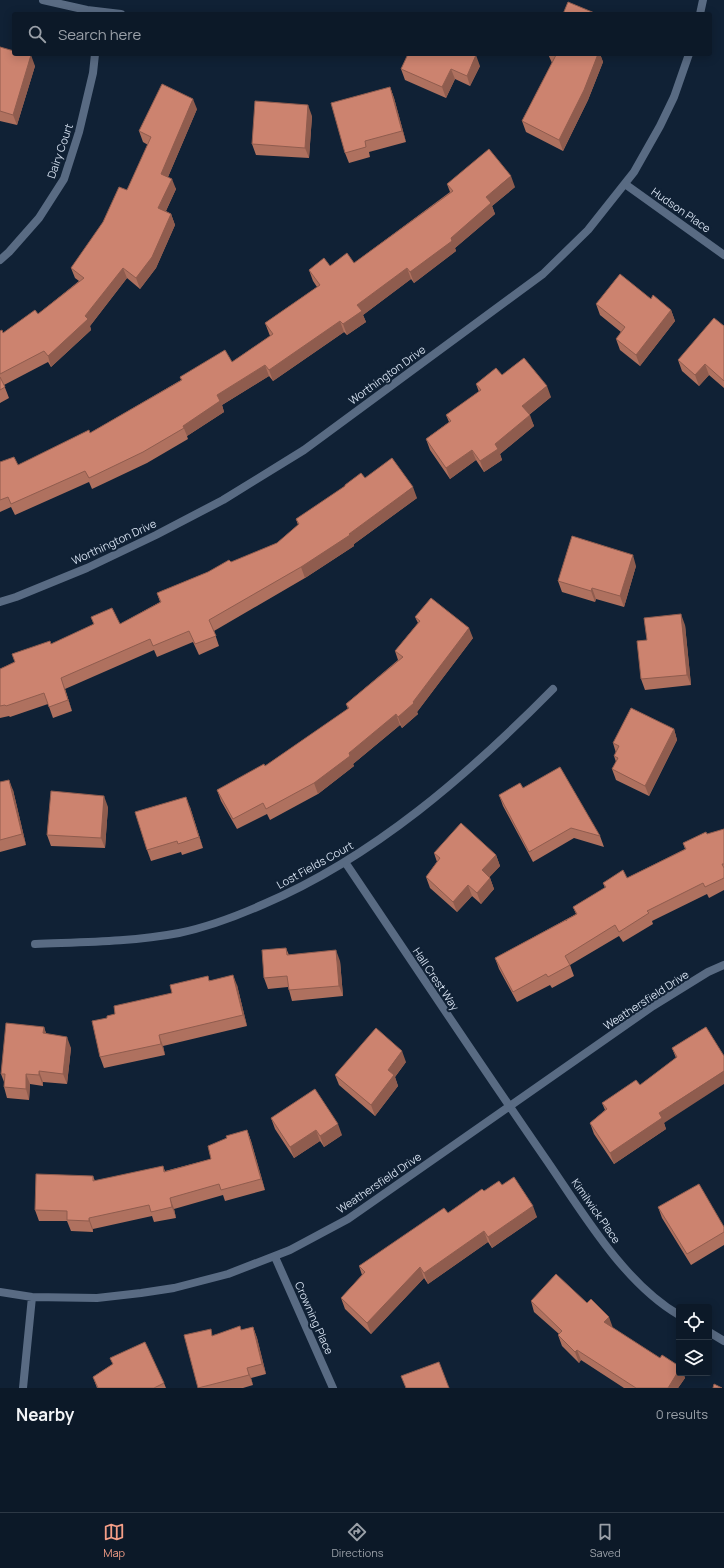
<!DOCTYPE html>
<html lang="en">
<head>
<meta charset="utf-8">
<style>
  :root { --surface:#0c1928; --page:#152230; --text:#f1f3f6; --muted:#9aa0a8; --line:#2c3845; --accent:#f49e87 }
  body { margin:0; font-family:Manrope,sans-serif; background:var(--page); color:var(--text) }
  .controls { position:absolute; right:12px; bottom:12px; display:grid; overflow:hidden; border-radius:4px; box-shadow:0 2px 10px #0003 }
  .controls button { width:36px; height:36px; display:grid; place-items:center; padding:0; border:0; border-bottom:1px solid var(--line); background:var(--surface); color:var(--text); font:20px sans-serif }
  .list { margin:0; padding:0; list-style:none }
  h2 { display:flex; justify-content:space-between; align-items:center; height:52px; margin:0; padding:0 16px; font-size:17px }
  h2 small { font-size:13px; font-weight:400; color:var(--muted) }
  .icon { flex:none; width:22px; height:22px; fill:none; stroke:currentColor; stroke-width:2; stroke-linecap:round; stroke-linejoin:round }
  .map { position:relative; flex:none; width:724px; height:1388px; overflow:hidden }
  .search { position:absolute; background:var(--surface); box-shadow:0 2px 10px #0003; left:12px; right:12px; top:12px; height:44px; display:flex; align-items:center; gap:10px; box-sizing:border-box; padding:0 14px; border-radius:4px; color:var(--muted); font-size:15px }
  .sheet { height:124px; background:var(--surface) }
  nav { display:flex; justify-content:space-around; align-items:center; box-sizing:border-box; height:56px; border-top:1px solid var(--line); background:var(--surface); font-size:11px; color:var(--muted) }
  nav a { display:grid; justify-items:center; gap:2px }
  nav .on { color:var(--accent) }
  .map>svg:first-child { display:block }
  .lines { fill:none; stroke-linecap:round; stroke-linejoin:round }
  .minor { stroke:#596b83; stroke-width:8 }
  .wall { fill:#af715f }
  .shaded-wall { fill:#8f5c4e }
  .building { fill:#cc836f; stroke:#8f5c4e }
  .labels { text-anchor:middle; stroke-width:4; stroke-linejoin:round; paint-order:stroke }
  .street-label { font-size:11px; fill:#d2ddec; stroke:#102135 }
</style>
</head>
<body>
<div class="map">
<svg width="724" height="1388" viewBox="0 0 724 1388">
  <rect width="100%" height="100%" fill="#102135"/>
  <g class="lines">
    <path class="minor" d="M43 0 87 10 121 14
      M700 14 703 0
      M625 184 724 255
      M0 260 9 252 39 218 64 179 79 132 93 73 95 54
      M0 602 16 597 87 568 156 535 223 500 304 450 543 274 588 230 634 172 660 126 674 97 689 54
      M345 862C411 960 476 1058 543 1155 580 1208 622 1282 679 1315
      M35 944C83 942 131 942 179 933 208 927 237 916 264 904 374 857 469 774 553 689
      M275 1257 333 1388
      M0 1292 32 1297 97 1298 141 1293 174 1288 228 1274 290 1250 348 1219 653 1006 708 972 724 965
      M709 1332 724 1341
      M23 1388 32 1297"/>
  </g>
  <path class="wall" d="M0 47 35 66 17 125 0 121Z
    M548 54H600L603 62 588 100 563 151 526 132 522 121 552 63Z
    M480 66 470 86 455 79 446 98 405 80 401 69Z
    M390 87 394 98 406 142 369 152 370 157 349 163 345 153Z
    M197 109 168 177 176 189 166 211 171 214 175 225 156 268 140 289 127 278 90 326 91 330 51 367 48 362 4 385 9 398 0 403V331L3 333 38 314 79 281 75 278 71 268 127 190 148 145 143 142 139 131Z
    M312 116 309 158 256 155 252 144Z
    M447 184 515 187 492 206 495 214 455 248 456 251 414 283 411 279 363 315 366 322 347 335 344 332 273 381 269 376 222 405 224 412 187 436 188 439 147 463 92 489 89 482 15 515 11 507 0 512V462L18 465 90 433 181 380 180 377 232 362 270 336 265 323 317 287 313 281 309 270 330 266 354 263 450 192Z
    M596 304 671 310 675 321 640 366 620 350 616 339 621 332 600 315Z
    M724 326V388L709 375 699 386 682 371 678 360Z
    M502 375 551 397 529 415 534 426 500 454 502 460 484 472 476 460 450 479 430 450 426 439 449 422 446 415 479 392 476 384Z
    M365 478 417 498 354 544V546L305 578 214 631 219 646 199 655 193 642 157 657 154 650 65 689 72 711 53 718 48 704 10 717 9 716 0 718V669L51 644 94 625 91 617 120 624 160 602 157 593 208 572 277 543 298 525 296 519Z
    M636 566 624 607 596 599 595 602 562 592 558 581Z
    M415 617 473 638 417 712 418 714 402 728 400 725 353 764 354 766 318 794 270 820 267 814 237 829 221 801 217 790 265 766 348 709 346 704 398 660 395 651 418 623Z
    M685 625 691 685 645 690 641 679Z
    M674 729 677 740 649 796 616 780 612 769 616 762 614 756 616 753 613 743Z
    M0 782 13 790 26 845 0 852Z
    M523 788 600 836 604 847 574 838 533 862 503 806 499 795Z
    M108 807 105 848 51 846 47 835Z
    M190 807 203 848 182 855 181 852 151 861 147 850Z
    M724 829V890L709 898 707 894 652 921 653 924 623 942 619 936 570 965 574 976 552 988 550 985 517 1002 499 969 495 958 576 914 573 907 605 888 603 883 627 878 685 849 683 843Z
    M434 853 496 855 500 866 489 877 490 878 494 889 481 904 472 896 457 912 430 888 426 877 437 862Z
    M286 948 289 955 340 961 343 996 292 1001 289 990 288 987 268 989 264 978Z
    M208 976 209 980 237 985 247 1026 163 1046 165 1055 104 1068 100 1057 115 1014 172 993Z
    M44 1027 46 1033 71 1048 67 1084 43 1082V1086L30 1084 29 1100 7 1098 4 1087V1082L1 1074Z
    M706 1027 664 1123 666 1129 614 1164 594 1134 590 1123 605 1110 602 1103 640 1085 676 1058 672 1048Z
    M406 1062 395 1077 398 1086 375 1116 339 1085 335 1075Z
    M271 1118 342 1135 324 1147 320 1141 294 1158 275 1129Z
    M247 1130 251 1141 265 1190 225 1201 223 1195 174 1209 176 1218 154 1222 152 1216 93 1229V1232L71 1231 67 1221H39L35 1210 93 1176 95 1181 163 1166 165 1171 211 1159Z
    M502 1185 537 1217 492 1248 488 1242 428 1284 424 1278 371 1334 345 1309 341 1298 362 1275 359 1266 484 1191Z
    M658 1207 724 1227V1245L691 1265 662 1218Z
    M531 1301 613 1328 679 1373H683L685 1378 678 1388H624L581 1360 579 1363 562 1346 558 1335 559 1334 534 1312Z
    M253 1327 257 1338 266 1374 251 1378 253 1385 243 1388H198L213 1335 241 1330Z
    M110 1358 164 1383 166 1388H97L93 1377 113 1364Z"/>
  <path class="shaded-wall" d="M598 54H600L603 62 588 100 563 151 559 140Z
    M31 55 35 66 17 125 13 115Z
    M476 55 480 66 470 86 467 76Z
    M451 69 455 79 446 98 442 87Z
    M390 87 394 98 406 142 402 131Z
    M193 99 197 109 165 184 161 174Z
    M308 105 312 116 309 158 305 148Z
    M511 176 515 187 492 206 495 214 455 248 456 251 414 283 410 272 451 238 486 197Z
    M172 179 176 189 162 219 158 208Z
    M171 214 175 225 156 268 140 289 136 278Z
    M123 268 127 278 90 326 91 330 51 367 48 356 85 316Z
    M407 268 411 279 363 315 366 322 347 335 343 324 357 305Z
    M671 310 675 321 640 366 636 355Z
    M340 321 344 332 273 381 269 370Z
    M705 364 709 375 699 386 695 375Z
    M265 365 269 376 222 405 224 412 187 436 183 426 217 395Z
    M547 386 551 397 526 417 522 406Z
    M530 415 534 426 500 454 502 460 484 472 480 461 495 444Z
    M472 450 476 460 450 479 446 468Z
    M413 487 417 498 354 544V546L305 578 301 567 349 534Z
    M633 555 636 566 624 607 620 596Z
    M592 588 596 599 595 602 591 591Z
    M681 614 685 625 691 685 687 675Z
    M469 628 473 638 417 712 418 714 402 728 398 717 413 702Z
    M61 678 65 689 72 711 68 700Z
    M396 714 400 725 353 764 354 766 318 794 314 783 349 753Z
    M674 729 677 740 649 796 645 786Z
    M9 780 13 790 26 845 22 834Z
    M104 796 108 807 105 848 101 838Z
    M186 797 190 807 203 848 199 837Z
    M496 855 500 866 486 881 482 870Z
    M490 878 494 889 481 904 477 893Z
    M468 885 472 896 457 912 453 902Z
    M336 950 340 961 343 996 339 986Z
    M233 975 237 985 247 1026 243 1015Z
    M44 1027 47 1038 43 1033Z
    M159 1035 163 1046 165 1055 161 1044Z
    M67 1037 71 1048 67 1084 63 1074Z
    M402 1051 406 1062 395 1077 398 1086 375 1116 371 1105 388 1070Z
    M39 1071 43 1082V1086L39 1075Z
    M724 1071V1084L664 1123 666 1129 614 1164 610 1153 659 1113Z
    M26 1074 30 1084 29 1100 26 1089Z
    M338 1124 342 1135 324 1147 320 1136Z
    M247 1130 251 1141 265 1190 261 1179Z
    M316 1130 320 1141 294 1158 290 1147Z
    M170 1198 174 1209 176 1218 172 1207Z
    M533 1206 537 1217 492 1248 488 1237Z
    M89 1218 93 1229V1232L89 1221Z
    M484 1231 488 1242 428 1284 424 1273Z
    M420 1267 424 1278 371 1334 367 1323Z
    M609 1317 613 1328 608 1333 604 1322Z
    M253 1327 257 1338 266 1374 262 1364Z
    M577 1350 581 1360 579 1363 575 1352Z
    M247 1368 251 1378 253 1385 249 1375Z
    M679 1370V1373H683L685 1378 678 1388H668Z"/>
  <path class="building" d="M568 2 597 14H563Z
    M0 47 14 51V54H26L31 55 13 115 0 111Z
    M408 54H474L476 55 467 76 451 69 442 87 401 69Z
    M553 54H598L584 90 559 140 522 121 556 55Z
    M162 84 193 99 161 174 172 179 158 208 171 214 152 257 136 278 123 268 85 316 88 319 48 356 44 351 0 374V331L2 330 3 333 35 310 38 314 84 278 71 268 103 222 119 187 127 190 151 137 139 131Z
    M390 87 402 131 365 141 366 147 345 153 331 103Z
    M255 101 308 105 305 148 252 144Z
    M489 149 511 176 486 197 491 203 451 238 452 241 410 272 407 268 357 305 362 311 343 324 340 321 269 370 265 365 217 395 220 401 183 426 184 428 143 452 89 478 85 471 11 504 8 497 0 500V462L14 457 18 465 89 430 90 433 182 380 180 377 225 350 232 362 273 334 265 323 320 285 309 270 324 258 330 266 347 253 354 263 453 191 447 184Z
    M620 274 651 299 653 295 671 310 636 355 616 339 625 327 596 304Z
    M714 318 724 326V381L705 364 695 375 678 360Z
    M524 358 547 386 522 406 530 415 495 444 498 449 480 461 472 450 446 468 426 439 451 421 446 415 481 390 476 384 496 368 502 375Z
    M0 377 5 387 0 390Z
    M392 458 413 487 349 534 350 535 301 567 209 620 216 636 195 644 189 631 153 646 150 639 61 678 68 700 49 707 44 693 6 706 5 705 0 706V669L15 662 12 654 50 641 51 644 94 624 91 617 112 608 120 624 161 602 157 593 208 572 229 560 231 562 277 543 299 524 296 519 345 486V485L361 473 365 478Z
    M572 536 633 555 620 596 592 588 591 591 558 581Z
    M431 598 469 628 413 702 414 703 398 717 396 714 349 753 350 756 314 783 266 809 263 803 233 819 217 790 264 764 265 766 349 708 346 704 403 657 395 651 420 621 415 617Z
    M681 614 687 675 641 679 637 641 647 640 644 618Z
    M631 708 674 729 645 786 612 769 618 758 614 756 619 746 613 743Z
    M560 767 600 836 571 828 529 852 499 795 520 783 523 788Z
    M9 780 22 834 0 840V782Z
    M51 791 104 796 101 838 47 835Z
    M186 797 199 837 178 844 177 841 147 850 135 812Z
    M461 823 496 855 482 870 490 878 477 893 468 885 453 902 426 877 440 858 434 853Z
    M724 829V864H722L724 868V878L705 887 703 883 647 911 649 913 619 932 615 925 565 956 570 965 548 977 546 974 513 992 495 958 566 920 567 921 566 920 577 914 573 907 606 887 603 883 623 870 627 878 686 849 683 843 706 832 707 834Z
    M286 948 287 955 336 950 339 986 289 990 287 976 264 978 262 950Z
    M233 975 243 1015 159 1035 161 1044 100 1057 92 1021 107 1018V1016L115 1014 114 1006 172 993 170 985 208 976 209 981Z
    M6 1023 44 1027 43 1033 67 1037 63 1074 39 1071V1075L26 1074V1089L4 1087 5 1074H1Z
    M706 1027 724 1056V1071L659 1113 662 1118 610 1153 590 1123 607 1109 602 1103 636 1080 640 1085 677 1057 672 1048Z
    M376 1028 402 1051 388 1070 394 1075 371 1105 335 1075Z
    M315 1089 338 1124 320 1136 316 1130 290 1147 271 1118Z
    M247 1130 261 1179 221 1190 219 1184 170 1198 172 1207 151 1212 149 1205 89 1218V1221L67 1220V1211L35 1210 36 1174 93 1176V1181L163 1166 164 1172 211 1159 208 1146 227 1138 226 1136Z
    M514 1177 533 1206 488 1237 484 1231 424 1273 420 1267 367 1323 341 1298 365 1272 359 1266 444 1208 448 1213 482 1189 484 1191 499 1181 502 1185Z
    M699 1184 724 1227V1232L687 1254 658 1207Z
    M556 1274 587 1303 591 1299 609 1317 604 1322 660 1358 662 1355 679 1366V1370L668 1388H636L577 1350 575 1352 558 1335 562 1331 531 1301Z
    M240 1326 241 1330 253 1327 262 1364 247 1368 249 1375 198 1388 184 1335 211 1329 212 1336Z
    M145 1342 164 1383 154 1388H98L93 1377 113 1364 110 1358Z
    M439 1362 449 1388H406L401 1376Z
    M714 1384 722 1388H713Z"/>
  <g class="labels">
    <g class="street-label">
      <text transform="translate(60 151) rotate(-71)" y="4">Dairy Court</text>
      <text transform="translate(681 210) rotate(35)" y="4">Hudson Place</text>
      <text transform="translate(387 375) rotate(-36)" y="4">Worthington Drive</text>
      <text transform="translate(114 542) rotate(-25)" y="4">Worthington Drive</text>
      <text transform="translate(315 865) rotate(-29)" y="4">Lost Fields Court</text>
      <text transform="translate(436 979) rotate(56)" y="4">Hall Crest Way</text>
      <text transform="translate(646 1000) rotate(-33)" y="4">Weathersfield Drive</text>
      <text transform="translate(379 1183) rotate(-34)" y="4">Weathersfield Drive</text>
      <text transform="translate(596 1211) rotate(55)" y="4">Kimilwick Place</text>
      <text transform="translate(314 1318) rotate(66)" y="4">Crowning Place</text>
    </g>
  </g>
</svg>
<div class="controls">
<button><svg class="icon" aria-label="locate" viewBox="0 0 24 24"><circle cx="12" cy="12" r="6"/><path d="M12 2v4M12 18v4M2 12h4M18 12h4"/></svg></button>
<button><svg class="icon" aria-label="layers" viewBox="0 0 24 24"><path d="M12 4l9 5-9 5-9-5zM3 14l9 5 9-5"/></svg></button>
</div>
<div class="search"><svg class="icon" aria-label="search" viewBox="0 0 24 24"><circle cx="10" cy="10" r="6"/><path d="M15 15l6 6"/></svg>Search here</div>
</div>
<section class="sheet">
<h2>Nearby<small>0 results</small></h2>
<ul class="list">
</ul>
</section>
<nav>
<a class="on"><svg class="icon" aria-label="map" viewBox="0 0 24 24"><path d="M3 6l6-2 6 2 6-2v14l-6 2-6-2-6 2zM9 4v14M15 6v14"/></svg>Map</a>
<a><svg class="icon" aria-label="directions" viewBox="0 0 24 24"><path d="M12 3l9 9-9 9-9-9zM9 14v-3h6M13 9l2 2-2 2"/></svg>Directions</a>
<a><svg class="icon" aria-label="saved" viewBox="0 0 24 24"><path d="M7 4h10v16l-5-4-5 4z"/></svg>Saved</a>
</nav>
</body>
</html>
